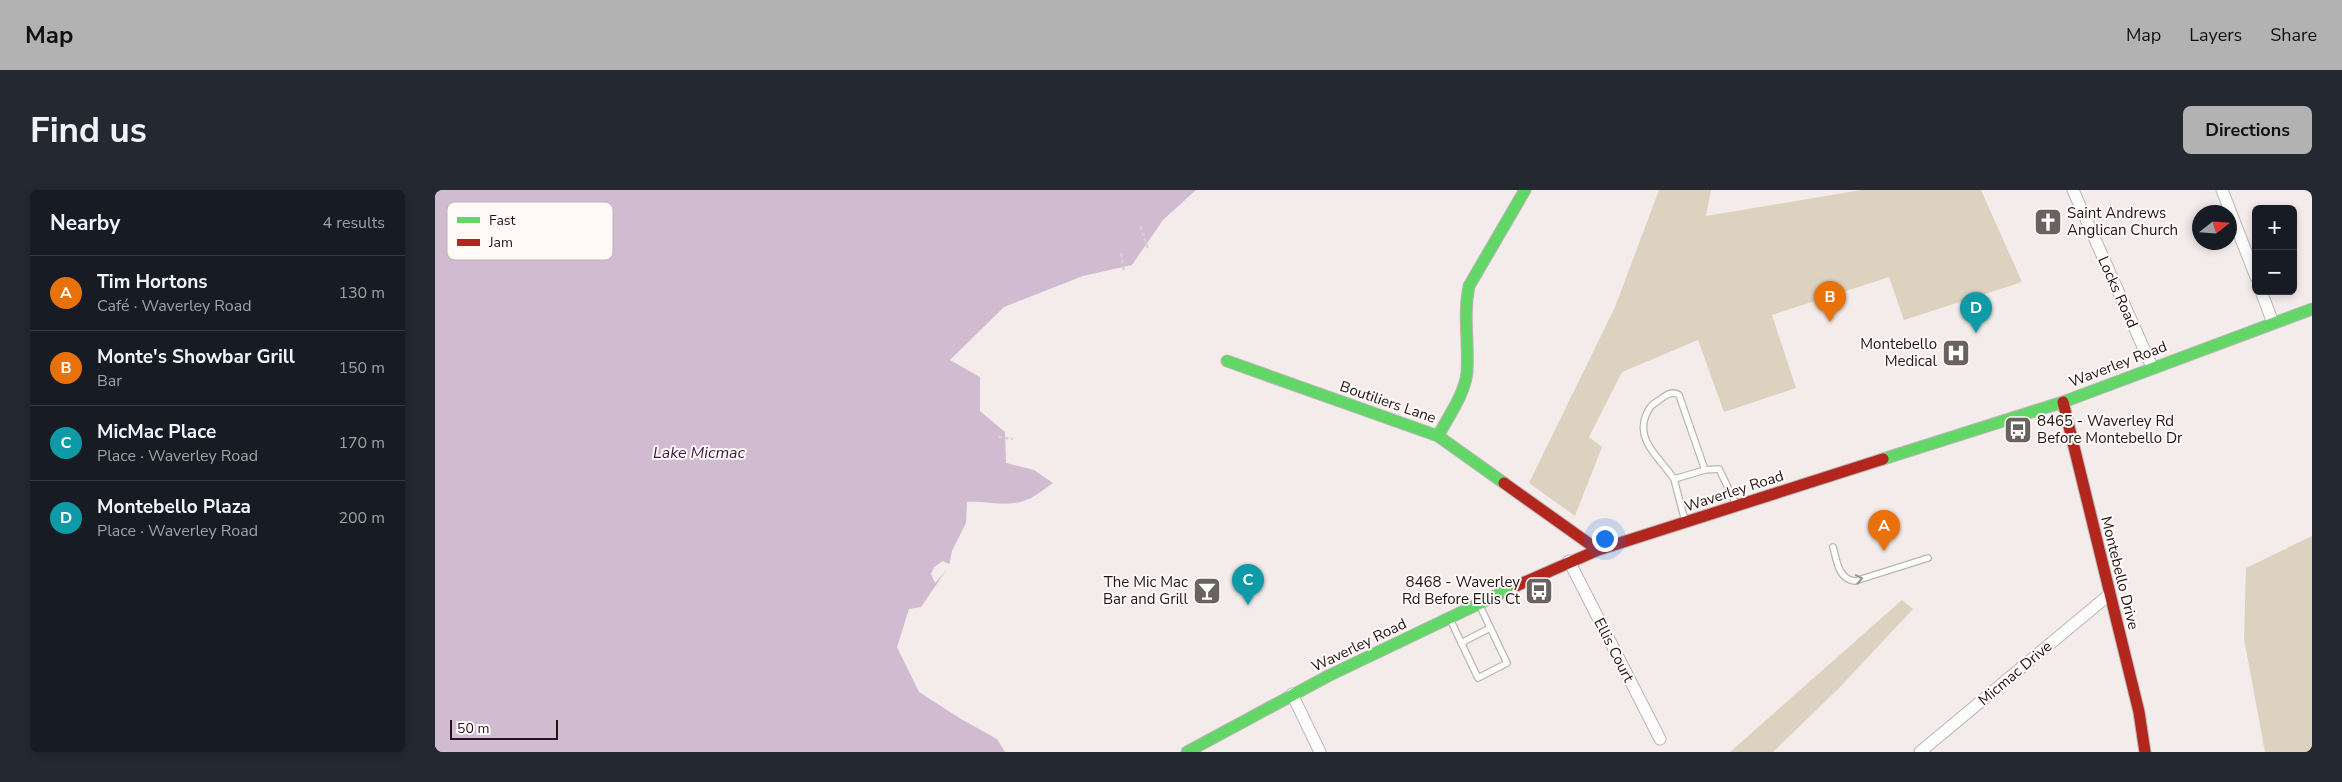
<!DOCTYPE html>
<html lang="en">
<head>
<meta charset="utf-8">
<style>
  :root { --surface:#171b24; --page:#242831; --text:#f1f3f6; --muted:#9ea1a6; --line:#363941; --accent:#b3b2b3 }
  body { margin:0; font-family:"Nunito Sans",sans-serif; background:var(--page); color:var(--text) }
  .controls { position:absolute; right:15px; top:15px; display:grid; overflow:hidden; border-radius:8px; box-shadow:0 2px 8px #0003 }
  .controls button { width:45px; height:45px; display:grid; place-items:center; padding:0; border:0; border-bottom:1px solid var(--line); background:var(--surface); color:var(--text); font:25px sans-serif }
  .compass { position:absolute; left:1757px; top:15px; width:45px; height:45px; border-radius:50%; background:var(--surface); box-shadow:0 2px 8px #0003; rotate:73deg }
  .scale { position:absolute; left:15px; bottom:12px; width:108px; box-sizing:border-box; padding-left:5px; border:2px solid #1d1717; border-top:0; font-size:14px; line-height:18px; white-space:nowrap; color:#1d1717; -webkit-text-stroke:4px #fff9f8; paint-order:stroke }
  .you { position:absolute; left:1169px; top:348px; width:18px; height:18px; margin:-12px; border:4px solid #fff; border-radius:50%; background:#1a73e8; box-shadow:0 0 0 8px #1a73e833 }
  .badge { display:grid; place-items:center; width:32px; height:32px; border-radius:50%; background:var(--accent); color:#fff; font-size:16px; font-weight:700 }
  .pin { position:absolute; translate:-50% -41px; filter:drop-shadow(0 1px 2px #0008) }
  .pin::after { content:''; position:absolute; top:26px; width:18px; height:15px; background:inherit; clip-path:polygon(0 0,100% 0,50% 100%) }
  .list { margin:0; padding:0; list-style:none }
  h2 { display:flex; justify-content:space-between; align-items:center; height:65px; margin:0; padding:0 20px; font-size:21px }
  h2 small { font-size:16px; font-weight:400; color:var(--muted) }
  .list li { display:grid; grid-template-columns:32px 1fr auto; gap:15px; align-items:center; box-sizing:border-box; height:75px; padding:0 20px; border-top:1px solid var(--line) }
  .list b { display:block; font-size:19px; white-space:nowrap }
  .list p { margin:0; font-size:16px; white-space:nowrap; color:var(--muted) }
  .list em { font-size:16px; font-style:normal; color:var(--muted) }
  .map { position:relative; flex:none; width:1877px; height:562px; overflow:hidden; border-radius:8px }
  header { display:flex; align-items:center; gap:30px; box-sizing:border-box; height:70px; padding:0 25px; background:var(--accent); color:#111 }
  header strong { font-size:24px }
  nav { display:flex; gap:28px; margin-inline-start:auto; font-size:18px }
  .intro { display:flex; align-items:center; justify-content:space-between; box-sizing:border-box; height:120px; padding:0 30px }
  h1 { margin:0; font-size:35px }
  .button { padding:12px 22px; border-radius:8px; background:var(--accent); color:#111; font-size:18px; font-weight:700 }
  main { display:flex; gap:30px; padding:0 30px }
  aside { flex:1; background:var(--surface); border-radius:8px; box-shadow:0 2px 8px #0003 }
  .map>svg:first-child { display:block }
  .green { fill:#ddd2bf }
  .water { fill:#d1bbd0 }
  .pier { fill:#f4eceb }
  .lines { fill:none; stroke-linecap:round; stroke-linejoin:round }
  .lane-casing { stroke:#bbb5b5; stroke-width:8 }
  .street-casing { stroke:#bbb5b5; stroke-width:13 }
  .fast-casing { stroke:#bbb5b5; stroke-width:13 }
  .jam-casing { stroke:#bbb5b5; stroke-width:13 }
  .path { stroke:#d5d2d2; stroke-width:2.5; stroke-dasharray:4 2.5; stroke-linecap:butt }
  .lane { stroke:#fdfcfc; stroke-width:5.5 }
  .street { stroke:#fdfcfc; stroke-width:11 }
  .fast { stroke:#63d668; stroke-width:11 }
  .jam { stroke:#b3261e; stroke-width:11 }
  .oneway { stroke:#989595 }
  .labels { text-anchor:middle; stroke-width:4; stroke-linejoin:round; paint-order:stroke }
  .poi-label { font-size:15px; fill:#1d1717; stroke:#fff9f8; text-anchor:end }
  .street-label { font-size:15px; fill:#1d1717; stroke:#fff9f8 }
  .water-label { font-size:16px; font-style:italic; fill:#3e1a43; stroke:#fff9f8 }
  .key { fill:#fff9f8; stroke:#bbb5b4; stroke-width:1 }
  .key-label { font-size:14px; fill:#1d1717 }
</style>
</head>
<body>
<header>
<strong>Map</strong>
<nav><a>Map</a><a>Layers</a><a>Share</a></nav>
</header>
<div class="intro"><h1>Find us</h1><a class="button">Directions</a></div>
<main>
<aside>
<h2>Nearby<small>4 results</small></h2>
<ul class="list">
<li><span class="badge" style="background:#e8710a">A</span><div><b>Tim Hortons</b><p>Café · Waverley Road</p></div><em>130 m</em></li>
<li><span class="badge" style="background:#e8710a">B</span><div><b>Monte's Showbar Grill</b><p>Bar</p></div><em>150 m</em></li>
<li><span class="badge" style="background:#0f9aa8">C</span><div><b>MicMac Place</b><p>Place · Waverley Road</p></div><em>170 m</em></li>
<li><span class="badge" style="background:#0f9aa8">D</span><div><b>Montebello Plaza</b><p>Place · Waverley Road</p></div><em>200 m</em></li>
</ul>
</aside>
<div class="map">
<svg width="1877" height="562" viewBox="0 0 1877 562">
  <rect width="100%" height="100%" fill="#f4eceb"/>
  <path class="green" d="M1224 0H1276L1271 26 1426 0H1546L1587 92 1469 130 1454 87 1337 125 1361 198 1289 222 1263 150 1187 182 1154 247 1167 257 1140 326 1094 293 1180 117Z
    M1877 346V562H1830L1809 449 1811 378Z
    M1467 410 1478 419 1405 497 1338 562H1295Z"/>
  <path class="water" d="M0 0H761L728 30 697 75 648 86 569 117 515 170 545 187V221L570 242 571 273 599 280 618 293C609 299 600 307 591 310 573 318 551 310 532 312L531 333 517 361 514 376 486 417 474 419 462 457 484 502 526 529 562 549 570 562H0Z"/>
  <path class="pier" d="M508 371 516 375 500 393 496 384 499 377Z"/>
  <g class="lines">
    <g class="lane-casing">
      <path id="lane" d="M1239 289C1226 269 1200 251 1211 225 1214 218 1216 215 1223 211 1230 206 1236 200 1244 205L1270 280 1284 279 1301 314
        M1250 331 1239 289 1270 280
        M1398 357C1402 371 1403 389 1420 391L1493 368
        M1015 429 1043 488 1072 473 1044 414
        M1026 453 1055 438"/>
    </g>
    <g class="street-casing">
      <path id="street" d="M1638 0 1717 177
        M1787 0 1821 87
        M1826 101 1838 133
        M1134 371 1225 549
        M857 504 885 562
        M1485 562 1675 404"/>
    </g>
    <g class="fast-casing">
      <path id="fast" d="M792 171 1003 246 1069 293
        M1003 246C1013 227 1030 204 1032 182 1034 153 1028 125 1034 96L1090 0
        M1448 269 1628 212 1877 119
        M752 562 893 486 1081 396"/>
    </g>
    <g class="jam-casing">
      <path id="jam" d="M1628 212 1704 522 1710 562
        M1069 293 1163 360
        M1081 396 1163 360 1448 269"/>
    </g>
    <path class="path" d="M705 36 713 59
      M686 63 689 82
      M563 247 578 249"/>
    <use href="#lane" class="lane"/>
    <use href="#street" class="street"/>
    <use href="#fast" class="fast"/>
    <use href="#jam" class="jam"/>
  </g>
  <defs><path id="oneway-chevron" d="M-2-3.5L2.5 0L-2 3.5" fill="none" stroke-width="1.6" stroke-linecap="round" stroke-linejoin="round" transform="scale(1.25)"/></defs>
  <use class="oneway" href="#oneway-chevron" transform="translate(1424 389) rotate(-11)"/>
  <defs>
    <g id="church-square" transform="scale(1.4375)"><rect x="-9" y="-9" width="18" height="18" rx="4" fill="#686261" stroke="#fff9f8"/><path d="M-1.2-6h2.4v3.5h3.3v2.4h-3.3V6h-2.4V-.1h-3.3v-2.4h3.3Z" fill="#fff"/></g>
    <g id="hospital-square" transform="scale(1.4375)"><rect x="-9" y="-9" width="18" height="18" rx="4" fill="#686261" stroke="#fff9f8"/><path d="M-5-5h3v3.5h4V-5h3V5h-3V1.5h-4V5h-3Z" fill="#fff"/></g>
    <g id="bus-square" transform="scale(1.4375)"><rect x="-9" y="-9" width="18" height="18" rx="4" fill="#686261" stroke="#fff9f8"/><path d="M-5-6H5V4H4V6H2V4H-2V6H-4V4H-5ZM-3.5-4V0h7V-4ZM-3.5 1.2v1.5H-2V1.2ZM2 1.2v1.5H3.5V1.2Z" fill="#fff"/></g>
    <g id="bar-square" transform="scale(1.4375)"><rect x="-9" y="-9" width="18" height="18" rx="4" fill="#686261" stroke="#fff9f8"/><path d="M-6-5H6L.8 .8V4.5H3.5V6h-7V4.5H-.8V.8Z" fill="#fff"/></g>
  </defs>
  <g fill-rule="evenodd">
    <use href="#church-square" x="1613" y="32"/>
    <use href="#hospital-square" x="1521" y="163"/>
    <use href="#bus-square" x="1583" y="240"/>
    <use href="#bar-square" x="772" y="401"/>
    <use href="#bus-square" x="1104" y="401"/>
  </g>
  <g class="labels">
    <g class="poi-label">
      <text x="1632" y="28" text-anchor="start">Saint Andrews<tspan x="1632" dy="17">Anglican Church</tspan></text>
      <text x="1502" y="159">Montebello<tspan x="1502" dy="17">Medical</tspan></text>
      <text x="1602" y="236" text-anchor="start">8465 - Waverley Rd<tspan x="1602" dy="17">Before Montebello Dr</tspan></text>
      <text x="753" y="397">The Mic Mac<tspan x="753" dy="17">Bar and Grill</tspan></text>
      <text x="1085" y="397">8468 - Waverley<tspan x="1085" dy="17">Rd Before Ellis Ct</tspan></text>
    </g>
    <g class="street-label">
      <text transform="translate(1683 102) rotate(66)" y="5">Locks Road</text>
      <text transform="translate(1683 174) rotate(-21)" y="5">Waverley Road</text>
      <text transform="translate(953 212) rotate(19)" y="5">Boutiliers Lane</text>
      <text transform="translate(1299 301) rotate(-18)" y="5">Waverley Road</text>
      <text transform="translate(1685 383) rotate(76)" y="5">Montebello Drive</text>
      <text transform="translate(924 455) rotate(-26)" y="5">Waverley Road</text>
      <text transform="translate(1179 460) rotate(63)" y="5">Ellis Court</text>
      <text transform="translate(1580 483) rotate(-40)" y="5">Micmac Drive</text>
    </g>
    <g class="water-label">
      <text x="264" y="268">Lake Micmac</text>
    </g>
  </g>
  <rect x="12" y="12" width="166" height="58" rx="8" class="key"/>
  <rect x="22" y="27" width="23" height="6" fill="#63d668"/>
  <rect x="22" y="49" width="23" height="7" fill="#b3261e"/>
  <g class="key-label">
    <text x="54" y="35">Fast</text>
    <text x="54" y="57">Jam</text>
  </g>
</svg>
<div class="controls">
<button>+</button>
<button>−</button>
</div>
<svg class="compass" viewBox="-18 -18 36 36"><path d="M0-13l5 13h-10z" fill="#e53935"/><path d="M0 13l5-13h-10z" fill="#9ea1a6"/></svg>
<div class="scale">50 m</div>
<div class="you"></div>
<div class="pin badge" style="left:1449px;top:361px;background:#e8710a">A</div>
<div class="pin badge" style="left:1395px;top:132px;background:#e8710a">B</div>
<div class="pin badge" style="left:813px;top:415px;background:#0f9aa8">C</div>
<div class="pin badge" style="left:1541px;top:143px;background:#0f9aa8">D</div>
</div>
</main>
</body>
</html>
